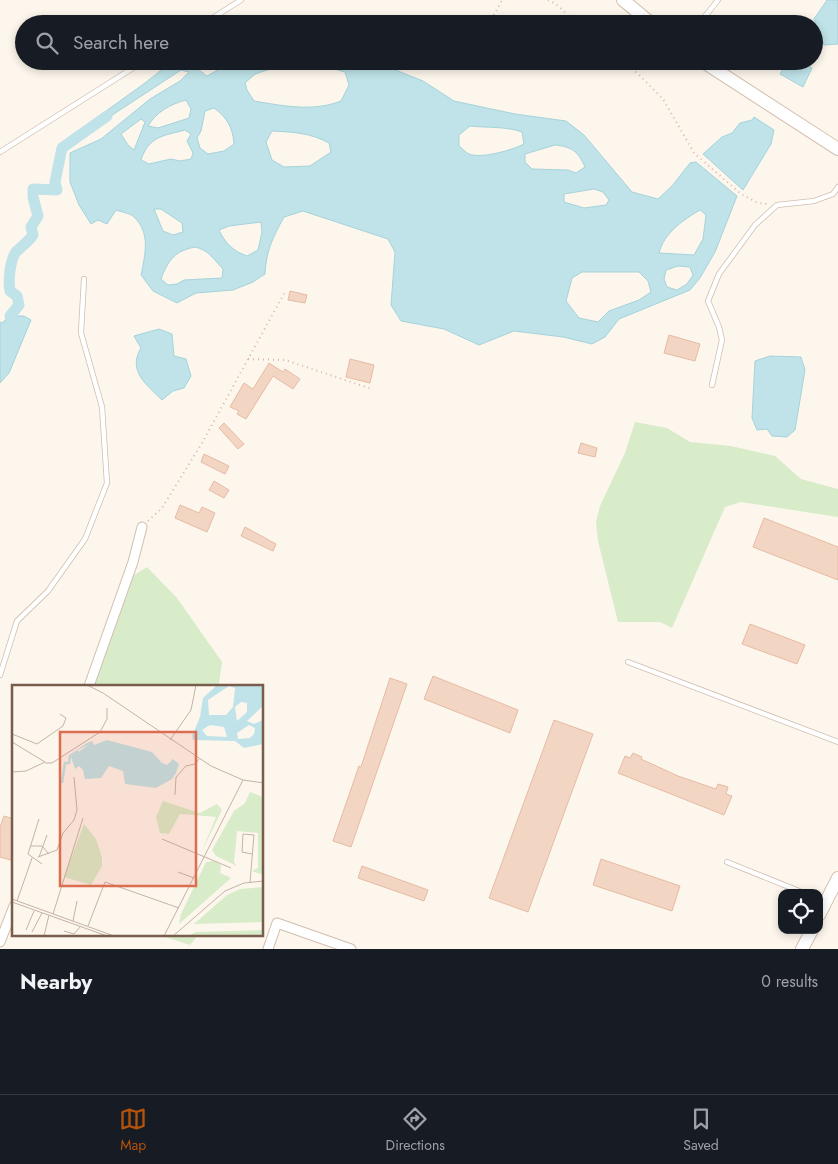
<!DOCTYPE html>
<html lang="en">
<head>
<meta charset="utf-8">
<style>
  :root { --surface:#171b24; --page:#20242c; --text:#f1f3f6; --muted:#9ea1a6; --line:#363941; --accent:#b45309 }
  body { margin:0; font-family:Jost,sans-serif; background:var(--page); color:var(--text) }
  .controls { position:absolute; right:15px; bottom:15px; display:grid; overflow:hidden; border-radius:10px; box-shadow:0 2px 8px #0003 }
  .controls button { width:45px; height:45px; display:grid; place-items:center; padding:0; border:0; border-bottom:1px solid var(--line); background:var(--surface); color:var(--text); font:25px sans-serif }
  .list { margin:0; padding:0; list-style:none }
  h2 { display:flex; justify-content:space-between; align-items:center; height:65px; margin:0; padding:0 20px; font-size:21px }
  h2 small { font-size:16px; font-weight:400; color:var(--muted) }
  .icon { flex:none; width:28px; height:28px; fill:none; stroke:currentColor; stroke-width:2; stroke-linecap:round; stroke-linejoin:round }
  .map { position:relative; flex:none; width:838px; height:949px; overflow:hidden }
  .search { position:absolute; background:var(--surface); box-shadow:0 2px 8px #0003; left:15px; right:15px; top:15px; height:55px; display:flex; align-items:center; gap:12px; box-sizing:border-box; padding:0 18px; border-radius:28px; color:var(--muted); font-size:19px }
  .sheet { height:145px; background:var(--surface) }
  nav { display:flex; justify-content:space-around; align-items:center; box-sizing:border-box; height:70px; border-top:1px solid var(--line); background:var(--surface); font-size:14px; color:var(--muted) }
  nav a { display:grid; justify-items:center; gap:2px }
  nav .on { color:var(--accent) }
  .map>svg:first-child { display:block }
  .green { fill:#d8ecc9 }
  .water { fill:#bfe3e8; stroke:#a5d3da; fill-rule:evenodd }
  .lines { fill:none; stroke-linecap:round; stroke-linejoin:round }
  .canal { stroke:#bfe3e8; stroke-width:11 }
  .building { fill:#f3d5c3; stroke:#e6bba3 }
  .lane-casing { stroke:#d1beb0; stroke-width:6 }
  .street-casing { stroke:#d1beb0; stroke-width:11 }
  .secondary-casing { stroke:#d6c0b0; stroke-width:14 }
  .path { stroke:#d9b8a5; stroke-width:2; stroke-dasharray:1 4; stroke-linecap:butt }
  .lane { stroke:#fff; stroke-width:4.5 }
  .street { stroke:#fff; stroke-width:9 }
  .secondary { stroke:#fff; stroke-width:12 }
  .inset-river { fill:none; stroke:#bfe3e8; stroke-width:2.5 }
  .inset-road { fill:none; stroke:#c5b3a7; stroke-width:1 }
  .view { fill:#dc6d51; fill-opacity:0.15; stroke:#dc6d51; stroke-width:2.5 }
  .inset-edge { fill:none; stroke:#7a5c4d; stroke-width:2.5 }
</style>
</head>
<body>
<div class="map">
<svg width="838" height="949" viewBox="0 0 838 949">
  <rect width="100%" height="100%" fill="#fdf6ec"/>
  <path class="green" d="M635 422 667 428 690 442 731 446 775 456 801 479 838 489V517L741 502 725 507 672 628 660 622H618L598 541 596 522 600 506 625 453Z
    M147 567 177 598 222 662 219 683 221 686H94L131 577Z
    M159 935H198L190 945Z"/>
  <path class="water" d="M827 0H838V44L824 45 814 19Z
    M175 61H205L199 70 207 76 234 61H373L423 81 454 101 515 114 566 121 584 135 632 192 658 199 672 186 690 163 696 162 737 196 715 252 700 278 690 290 619 319 605 337 592 344 563 337 514 331 479 345 444 329 401 321 391 305 395 252 388 239 303 211 284 217C273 237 266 251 265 274L253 282 233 290 196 293 177 303 153 291 141 275C145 255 151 233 134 217 130 213 121 212 116 210L107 224 98 220 91 224 79 205 70 182V153L101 139 150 99 180 81 189 72 181 70 97 125 88 124 145 83 169 64ZM291 62 328 67 345 72 349 85 341 101C313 112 284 106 254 101L247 90 245 83 255 74ZM186 100 191 109 189 118 158 128 148 126C156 112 171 104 186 100ZM214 108C227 117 233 128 234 144L224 151 208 154 200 148 197 138 201 131 205 111ZM141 119 145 122 134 150 128 145 121 134ZM470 126C487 128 505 126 522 132L524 144C512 150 482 159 469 154 466 153 462 148 459 146V135ZM185 130 191 134 187 141 193 153 191 159 180 161 171 159 149 164 141 160C149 136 163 136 185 130ZM272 131C293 132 311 133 329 143L331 152 310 166 284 167 272 160 266 142ZM555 145C572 147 578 151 585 167L576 173 568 170 532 169 525 162V154ZM594 189 603 192 609 200 606 205 584 208 564 202V194ZM154 209H161L182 223 183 232 173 235 163 231ZM700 210 706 215 703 239 694 255 659 253C664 233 683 220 700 210ZM261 222 262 232 258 250 247 256C233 251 225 243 219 230L229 226ZM195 247C209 250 213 259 223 269L222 278 184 280 177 284 168 285 161 279C168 260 175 251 195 247ZM678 266 690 267 693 275 687 284 677 290 667 287 664 279 666 270ZM582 272H639L648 281 651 292 639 300 609 311 598 322 579 318 566 301 572 278Z
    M788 61H800L812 68 803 87 780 74Z
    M754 117 774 130 771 144 743 190 703 154 722 137 732 133 740 123 752 120Z
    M10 316H24L31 320 9 373 0 383V322L2 323Z
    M159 329 172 334 174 356 186 359 191 376 184 388 173 391 162 400C147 385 127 371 141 348L134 336Z
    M770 356 801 357 805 370 795 430 787 437 772 436 767 429 757 430 752 418 755 361Z"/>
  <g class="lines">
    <path class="canal" d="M10 316 19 305 17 296 10 291C8 281 10 260 16 252 22 246 28 242 33 235L31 227 38 216 33 197V189L57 190 55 182 62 148 107 116"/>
  </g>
  <path class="building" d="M290 291 307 295 305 303 288 300Z
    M669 335 700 344 695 361 664 353Z
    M350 359 374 365 370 383 346 377Z
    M269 363 283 372 285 369 300 379 293 389 273 376 246 419 237 414 239 411 230 407 244 383 253 389Z
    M224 423 244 444 238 449 219 428Z
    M581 443 597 448 595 457 578 453Z
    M204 454 229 466 225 474 201 462Z
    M214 481 229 490 224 498 209 490Z
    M180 505 199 513 202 507 215 513 207 532 175 518Z
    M764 518 838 547V580L753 547Z
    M245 527 276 544 273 551 241 536Z
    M750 624 805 645 797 664 742 644Z
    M433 676 518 710 510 733 424 699Z
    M390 678 407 684 351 847 333 841 359 766 361 767Z
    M554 720 593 734 528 912 489 898Z
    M633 753 642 757 641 759 678 776 716 789 718 784 728 787 726 794 732 796 724 815 618 773 625 756 630 758Z
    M4 816 14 819V861L0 857V827Z
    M601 859 680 886 672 911 593 885Z
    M362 866 428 890 424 901 358 878Z"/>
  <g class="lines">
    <g class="lane-casing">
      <path id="lane" d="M203 24 241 0
        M699 24 718 0
        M0 152 144 61
        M712 385 722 340 719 327 708 301 719 274 755 225 777 205 814 201 833 194 838 187
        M628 662 838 742
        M0 675 17 621 48 591 85 539 107 483 102 407 81 333 84 279
        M727 862 804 893"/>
    </g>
    <g class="street-casing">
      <path id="street" d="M89 686 133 562 142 527
        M0 942 14 906
        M268 949 277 923 351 949"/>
    </g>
    <g class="secondary-casing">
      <path id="secondary" d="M623 0 652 24
        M702 61 838 149
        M819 915 838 878
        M802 949 812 930"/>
    </g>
    <path class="path" d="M548 0C558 4 568 14 573 24
      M489 24 502 0
      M625 61 663 99 694 153 741 194 758 203 767 204
      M248 359 285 360 372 389
      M148 521 162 508 202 443 286 290"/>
    <use href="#lane" class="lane"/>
    <use href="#street" class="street"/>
    <use href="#secondary" class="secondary"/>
  </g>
  <g transform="translate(12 685)">
    <rect width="251" height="251" fill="#fdf6ec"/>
    <path d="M238 107 251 112V190L240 186 246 183V148L225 146 222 177 225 181 204 171 200 165 222 126 233 118ZM151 116 188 128 205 119 210 125 189 168 204 132 168 129 157 149 148 148 144 132ZM72 139 84 154 90 172V181L79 200 52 192ZM202 176 209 180 208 188 219 193 167 239 169 229 194 177ZM252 202 251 237 182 239 215 210 228 204ZM251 245V251H176L184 247Z" fill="#d8ecc9"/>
    <path d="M205 0 251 1V21L235 36 242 39 251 35V59L232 63 223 56 181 55 180 51 188 32 191 13ZM217 1 223 3 221 22 214 30H197L196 15ZM229 17 235 18V27L225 36 223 22ZM198 40 212 42 215 52 195 51 190 45ZM237 40 243 43 242 49 238 53 226 54 225 48ZM95 55 140 67 150 78 155 80 161 74 167 79 164 88 160 94 144 103 113 99 111 86 97 81 89 93 73 94 71 85 67 81 63 84 59 72 78 59 62 67 75 58 80 56 82 60Z" fill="#bfe3e8" fill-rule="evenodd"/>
    <path class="inset-river" d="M50 98 53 78H57L58 71 66 66"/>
    <path class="inset-road" d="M75 0 91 8M91 8 199 81 231 95 252 98M0 49 25 59 51 41 54 33 48 29M158 55 179 25 184 0M0 57 33 77 14 86 0 87M33 78H40L88 47 95 34V23M163 110 164 92 174 81 183 79 187 74M27 134 16 169 30 179M150 154 219 183M18 161H30L37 169M26 172 45 165 51 148 62 135 65 125 62 92M27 172 35 150M166 187 182 193M238 197 242 150 231 149 230 167 240 169M0 214 102 251M5 216 20 173M0 217 95 251M41 229 71 133M61 236 65 216M76 241 93 197 167 223M14 245 22 226M52 246 62 249 68 242M20 247 30 228M32 251 37 230M152 251 231 95M161 251 213 206 232 198 252 196"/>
    <path class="view" d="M48 47H184V201H48Z"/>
    <rect width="251" height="251" class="inset-edge"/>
  </g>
</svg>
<div class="controls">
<button><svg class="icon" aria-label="locate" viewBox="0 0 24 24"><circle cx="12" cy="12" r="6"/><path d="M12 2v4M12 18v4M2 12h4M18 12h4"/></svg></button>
</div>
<div class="search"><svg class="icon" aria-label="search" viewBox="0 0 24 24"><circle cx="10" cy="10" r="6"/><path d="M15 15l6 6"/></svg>Search here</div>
</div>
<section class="sheet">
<h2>Nearby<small>0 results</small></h2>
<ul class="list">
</ul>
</section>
<nav>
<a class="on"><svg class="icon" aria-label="map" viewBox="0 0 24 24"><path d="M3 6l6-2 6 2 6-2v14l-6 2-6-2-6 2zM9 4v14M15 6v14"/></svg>Map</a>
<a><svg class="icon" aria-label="directions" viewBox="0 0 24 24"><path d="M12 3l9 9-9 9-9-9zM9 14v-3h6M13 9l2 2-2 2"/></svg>Directions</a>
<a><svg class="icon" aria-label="saved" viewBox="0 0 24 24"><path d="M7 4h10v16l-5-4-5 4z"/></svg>Saved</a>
</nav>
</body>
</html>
